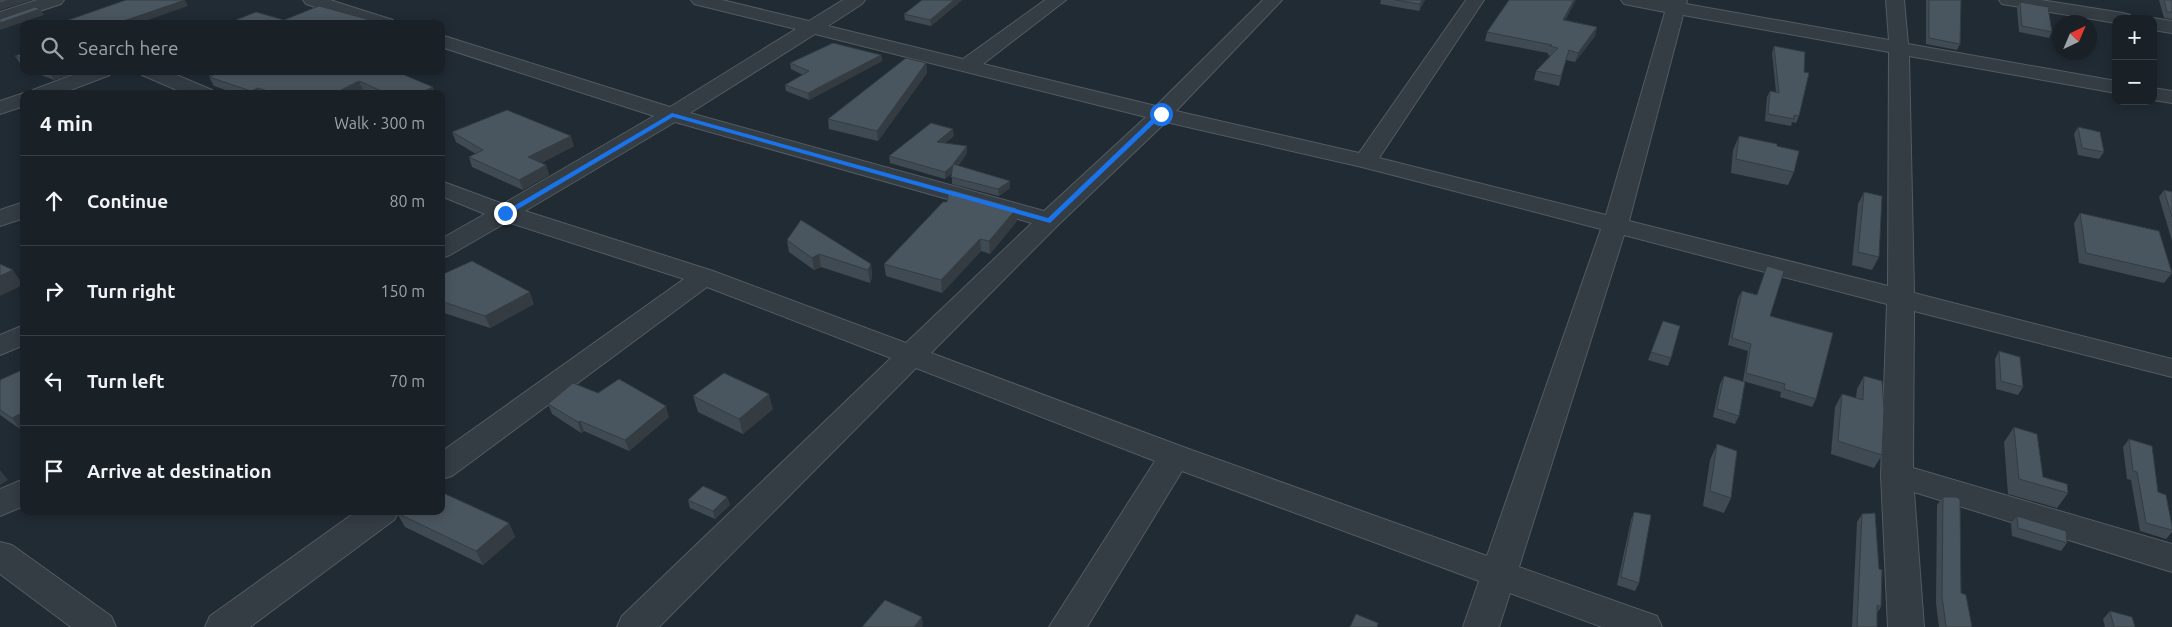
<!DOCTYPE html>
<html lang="en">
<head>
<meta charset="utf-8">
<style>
  :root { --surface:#192026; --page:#262d32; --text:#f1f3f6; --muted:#9fa3a7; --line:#373e43 }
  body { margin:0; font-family:Ubuntu,sans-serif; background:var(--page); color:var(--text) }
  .controls { position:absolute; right:15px; top:15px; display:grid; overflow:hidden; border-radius:10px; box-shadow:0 2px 12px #0003 }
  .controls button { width:45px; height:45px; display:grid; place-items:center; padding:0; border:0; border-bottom:1px solid var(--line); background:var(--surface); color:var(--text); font:25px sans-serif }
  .compass { position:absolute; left:2052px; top:15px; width:45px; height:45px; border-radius:50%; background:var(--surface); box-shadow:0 2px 12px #0003; rotate:44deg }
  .stop { position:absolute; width:15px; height:15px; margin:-11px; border:4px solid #1a73e8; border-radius:50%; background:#fff }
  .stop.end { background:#1a73e8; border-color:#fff; box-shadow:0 1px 5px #0008 }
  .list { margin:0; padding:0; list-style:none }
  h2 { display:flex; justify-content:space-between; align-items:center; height:65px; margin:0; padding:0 20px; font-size:21px }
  h2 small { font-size:16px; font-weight:400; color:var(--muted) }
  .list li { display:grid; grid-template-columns:32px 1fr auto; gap:15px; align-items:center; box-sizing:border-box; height:90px; padding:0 20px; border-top:1px solid var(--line) }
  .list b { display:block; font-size:19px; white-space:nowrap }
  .list em { font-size:16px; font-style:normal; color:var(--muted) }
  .icon { flex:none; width:28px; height:28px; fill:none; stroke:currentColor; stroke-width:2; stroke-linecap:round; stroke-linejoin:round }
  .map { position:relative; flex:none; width:2172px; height:627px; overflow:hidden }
  .search { position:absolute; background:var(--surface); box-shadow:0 2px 12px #0003; left:20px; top:20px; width:425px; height:55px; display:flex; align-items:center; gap:12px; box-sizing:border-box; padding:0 18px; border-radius:10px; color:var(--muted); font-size:19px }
  .panel { position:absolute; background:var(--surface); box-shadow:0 2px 12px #0003; left:20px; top:90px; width:425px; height:425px; border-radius:10px }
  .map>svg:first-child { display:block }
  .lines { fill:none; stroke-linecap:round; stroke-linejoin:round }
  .minor-casing { stroke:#525b62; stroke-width:2 }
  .minor { fill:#343d44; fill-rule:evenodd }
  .wall { fill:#404a52 }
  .shaded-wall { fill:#343c42 }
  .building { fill:#4a565f; stroke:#343c42 }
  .route { fill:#1a73e8 }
</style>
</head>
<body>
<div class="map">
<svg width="2172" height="627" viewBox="0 0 2172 627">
  <rect width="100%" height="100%" fill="#212b33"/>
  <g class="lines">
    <g class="minor-casing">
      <path id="minor" d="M37 0H64L61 4 0 24V12Z
        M303 0H330L393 20 395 24H366L306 4Z
        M691 0H722L809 21 843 0H865L862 4 828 26 963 59 1045 0H1066L983 64 1156 106 1263 0H1282L1176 111 1359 153 1466 0H1484L1379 158 1606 215 1665 12 1624 4 1621 0H1687L1686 4 1889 40 1886 0H1904L1908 44 2116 81V93L1909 56 1914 293 2172 359V377L1914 311 1913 468 2172 544V572L1914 492 1924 627H1888L1881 475 1887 304 1624 235 1519 567 1657 616 1662 627H1602L1510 593 1499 627H1463L1479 581 1182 471 1087 627H1049L1155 461 916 368 659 627H617L622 616 891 358 707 287 452 476 441 479V452L684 279 507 222 450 255 441 258V239L485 214 441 196V181L503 204 654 116 441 47V35L670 107 796 29 694 4ZM1683 15 1889 52 1888 286 1629 221ZM815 34 1146 117 1044 211 690 113ZM675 122 1032 223 906 343 713 271 525 211ZM1166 122 1362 167 1601 229 1487 556 1186 448 931 353 1058 225Z
        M1999 0H2041L2123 13 2130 15 2132 19H2116V23L2002 4Z
        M2153 18 2172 21V33L2153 30V19H2151Z
        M83 71H113L110 75 60 94H30L33 90Z
        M139 71H167L212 90 215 94H186L142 75Z
        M2153 88 2172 91V103L2153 100Z
        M24 93 28 94H24V106L0 114V101Z
        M24 202V218L0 226V210Z
        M24 325V345L0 355V335Z
        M24 479V506L0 516V489Z
        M357 511H399L394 520 250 627H205L210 616Z
        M0 542 12 545 111 616 116 627H71L0 574Z"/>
    </g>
    <use href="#minor" class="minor"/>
  </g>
  <path class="wall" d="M962 0 931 26 905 20 904 14Z
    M1381 0H1425L1419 11 1380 4Z
    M1926 0H1961L1960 44 1957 50 1926 44Z
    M2159 0H2172V19L2164 18Z
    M2020 2 2052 32 2049 38 2019 32 2017 8Z
    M1566 20 1597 27 1595 36 1575 62 1566 60 1559 86 1534 80 1536 71 1551 56 1548 55V53L1485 41 1487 32Z
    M1774 46 1799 116 1796 123 1792 122 1791 126 1765 121 1767 97 1770 91 1776 92 1772 53Z
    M24 53V69L23 68 15 56Z
    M881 55 882 61 809 100 786 91 785 85 803 75 791 69 790 63Z
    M926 63 927 73 878 141 829 129 828 119Z
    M30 71H80L54 80Z
    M197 71H403L407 76 436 94H371L363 90 356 94H237L214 86 209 77 211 76Z
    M2078 127 2104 152 2099 159 2078 155 2074 134Z
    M452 132 574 146 541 163 546 165 549 175 523 190 472 167 469 157 476 154 456 142Z
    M954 136 945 143 967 153 958 166 1010 181V188L999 196 952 184V173L945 179 890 163 889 156Z
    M1739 136 1777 146 1794 172 1788 185 1731 173 1733 150Z
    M2164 190 2172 192V241L2159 197Z
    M1864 192 1879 257 1872 270 1852 265 1858 204Z
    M1017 208V221L990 254 981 251 942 293 886 276 884 264Z
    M2080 213 2172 273 2164 283 2079 263 2074 223Z
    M787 240 871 264 872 277 870 283 821 267 814 270 789 252Z
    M1767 266 1770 316 1816 399 1812 407 1780 397 1781 392 1743 381 1748 351 1728 345 1738 298 1742 291 1757 295Z
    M441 275 534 304 490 328 441 312Z
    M1663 321 1671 358 1668 366 1648 360Z
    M1999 351 2023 387 2018 395 1996 389 1995 359Z
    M1724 376 1739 416 1735 424 1713 417 1720 384Z
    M1864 376 1882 455 1874 468 1831 454 1835 407 1842 394 1856 398 1857 389Z
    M0 380 20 429 0 415Z
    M693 396 773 409 743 434 698 412Z
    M548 404 669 417 629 451 584 431 581 433 552 414Z
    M2014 427 2043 477 2068 493 2057 508 2008 494 2004 442Z
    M2129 439 2158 492 2172 526V532L2166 539 2140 531 2131 480 2127 479 2123 447Z
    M1717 444 1731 498 1724 513 1703 506 1710 460Z
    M727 497 730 505 715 519 690 508 688 500Z
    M1943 497 1961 593 1972 627H1939L1936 604 1937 505Z
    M1634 512 1639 583 1635 591 1617 585 1631 520Z
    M397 513 509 523 515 537 483 565 405 527Z
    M1862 514 1881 607 1877 613V627H1852L1857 522Z
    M2017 516 2067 543 2061 551 2012 536 2011 524Z
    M2110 611 2135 627H2105L2103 619Z"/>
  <path class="shaded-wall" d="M9 0H32L0 10V3Z
    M185 0 188 6 137 24H115Z
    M954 0H962L931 26 930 20Z
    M1422 0H1425L1419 11 1420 4Z
    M1574 0H1576L1561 29 1563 20Z
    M40 9 44 15 0 30V23Z
    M1597 27 1595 36 1575 62 1578 53Z
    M881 55 882 61 809 100 808 93Z
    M926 63 927 73 878 141 877 131Z
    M49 71H80L54 80Z
    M359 81 363 90 356 94H333Z
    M433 87 436 94H418Z
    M258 88 260 94H252L251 91Z
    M953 129 954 136 937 149V142Z
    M571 136 574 146 532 167 528 157Z
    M967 146V153L954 171 953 164Z
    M546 165 549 175 523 190 519 180Z
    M953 165V172L945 179V172Z
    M1010 181V188L999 196 998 189Z
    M1017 208V221L990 254 989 241Z
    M980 239 981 251 942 293 941 280Z
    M819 254 821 267 814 270 812 258Z
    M871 264 872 277 870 283 868 270Z
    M13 270 23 285 0 296V276Z
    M530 292 534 304 490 328 485 316Z
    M769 394 773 409 743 434 739 419Z
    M666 406 669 417 629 451 625 440Z
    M24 412V427L20 429 12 418Z
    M580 421 584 431 581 433 578 422Z
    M0 470 8 480 0 485Z
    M727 497 730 505 715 519 713 511Z
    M509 523 515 537 483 565 476 551Z
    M922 617 923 625 922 627H914Z"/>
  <path class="building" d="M0 0H9L0 3Z
    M126 0H185L115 24H57Z
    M922 0H954L930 20 904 14Z
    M1395 0H1422L1420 4Z
    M1509 0H1574L1563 20 1597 27 1578 53 1569 50 1561 76 1536 71 1558 48 1550 46 1552 45 1487 32Z
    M1929 0H1961L1960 44 1929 38Z
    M2164 0H2172V12H2167Z
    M2020 2 2048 7 2052 32 2022 26Z
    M319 6 370 20 369 24H226L256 12 284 20Z
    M35 7 40 9 0 23V19Z
    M833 43 881 55 808 93 785 85 809 71 790 63Z
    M1774 46 1805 52 1804 72 1809 73 1799 116 1794 115V119L1768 114 1770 91 1779 93Z
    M24 53V59L15 56Z
    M906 58 926 63 877 131 828 119Z
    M222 71H403L405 72 402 74 433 87 418 94H388L359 81 333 94H278L258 88 251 91 209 77Z
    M507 110 571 136 528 157 546 165 519 180 469 157 483 150 452 132Z
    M931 123 953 129 937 142 967 146 953 164 1010 181 998 189 951 177 953 165 945 172 889 156Z
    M2078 127 2100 132 2104 152 2082 148Z
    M1739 136 1777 144V146L1799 151 1794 172 1736 159Z
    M949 189 1017 208 989 241 980 239 941 280 884 264 943 202H947Z
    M2164 190 2172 192V217Z
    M1864 192 1882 196 1879 257 1858 252Z
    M2080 213 2159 231 2172 273 2086 253Z
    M801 220 871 264 868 270 819 254 812 258 787 240Z
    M472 261 530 292 485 316 441 301V275Z
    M0 264 13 270 0 276Z
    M1767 266 1784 271 1770 316 1833 333 1816 399 1784 389 1785 384 1746 373 1751 344 1732 338 1742 291 1757 295Z
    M1663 321 1680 326 1671 358 1651 352Z
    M1999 351 2020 357 2023 387 2001 381Z
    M24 369V412L12 418 0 410V380Z
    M724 373 769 394 739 419 693 396Z
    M1724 376 1745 382 1739 416 1717 409Z
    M1864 376 1882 381 1884 409 1882 455 1838 441 1842 394 1863 400Z
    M619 379 666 406 625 440 580 421 578 422 548 404 573 383 598 393Z
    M2014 427 2037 434 2043 477 2067 484 2068 493 2019 479Z
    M2129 439 2152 446 2158 492 2166 495 2172 526V530L2146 523 2137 472 2133 471Z
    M1717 444 1737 451 1731 498 1710 491Z
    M703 486 727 497 713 511 688 500Z
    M441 492 509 523 476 551 397 513 400 511H441Z
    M1943 497H1956L1960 499 1961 593 1966 595 1972 627H1946L1942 596Z
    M1634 512 1651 515 1639 583 1621 577Z
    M1875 513 1879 569 1882 570 1881 607 1877 605V627H1857L1862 514Z
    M2017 516 2066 531 2067 543 2018 528Z
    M885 600 922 617 914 627H862Z
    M2110 611 2132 617 2135 627H2114Z
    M1356 614 1378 623 1377 627H1350Z"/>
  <path class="route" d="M1159 112 1164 114 1050 223 673 117 508 215 502 213 672 113 1048 218Z"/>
</svg>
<div class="controls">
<button>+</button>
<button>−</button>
</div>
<svg class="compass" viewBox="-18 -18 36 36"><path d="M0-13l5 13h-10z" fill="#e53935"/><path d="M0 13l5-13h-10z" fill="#9fa3a7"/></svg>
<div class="stop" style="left:1161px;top:114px"></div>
<div class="stop end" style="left:505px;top:213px"></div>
<div class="search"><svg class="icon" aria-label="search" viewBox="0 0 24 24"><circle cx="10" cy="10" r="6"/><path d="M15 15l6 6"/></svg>Search here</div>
<section class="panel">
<h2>4 min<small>Walk · 300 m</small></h2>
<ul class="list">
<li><svg class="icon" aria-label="ahead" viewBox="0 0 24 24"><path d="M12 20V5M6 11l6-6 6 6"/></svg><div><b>Continue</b></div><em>80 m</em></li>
<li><svg class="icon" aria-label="right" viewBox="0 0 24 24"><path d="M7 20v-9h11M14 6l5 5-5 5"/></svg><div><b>Turn right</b></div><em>150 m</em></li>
<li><svg class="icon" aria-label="left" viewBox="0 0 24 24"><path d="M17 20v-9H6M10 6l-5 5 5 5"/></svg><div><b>Turn left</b></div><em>70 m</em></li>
<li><svg class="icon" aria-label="arrive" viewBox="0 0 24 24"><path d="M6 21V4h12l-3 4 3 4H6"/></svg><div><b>Arrive at destination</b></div></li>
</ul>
</section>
</div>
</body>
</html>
